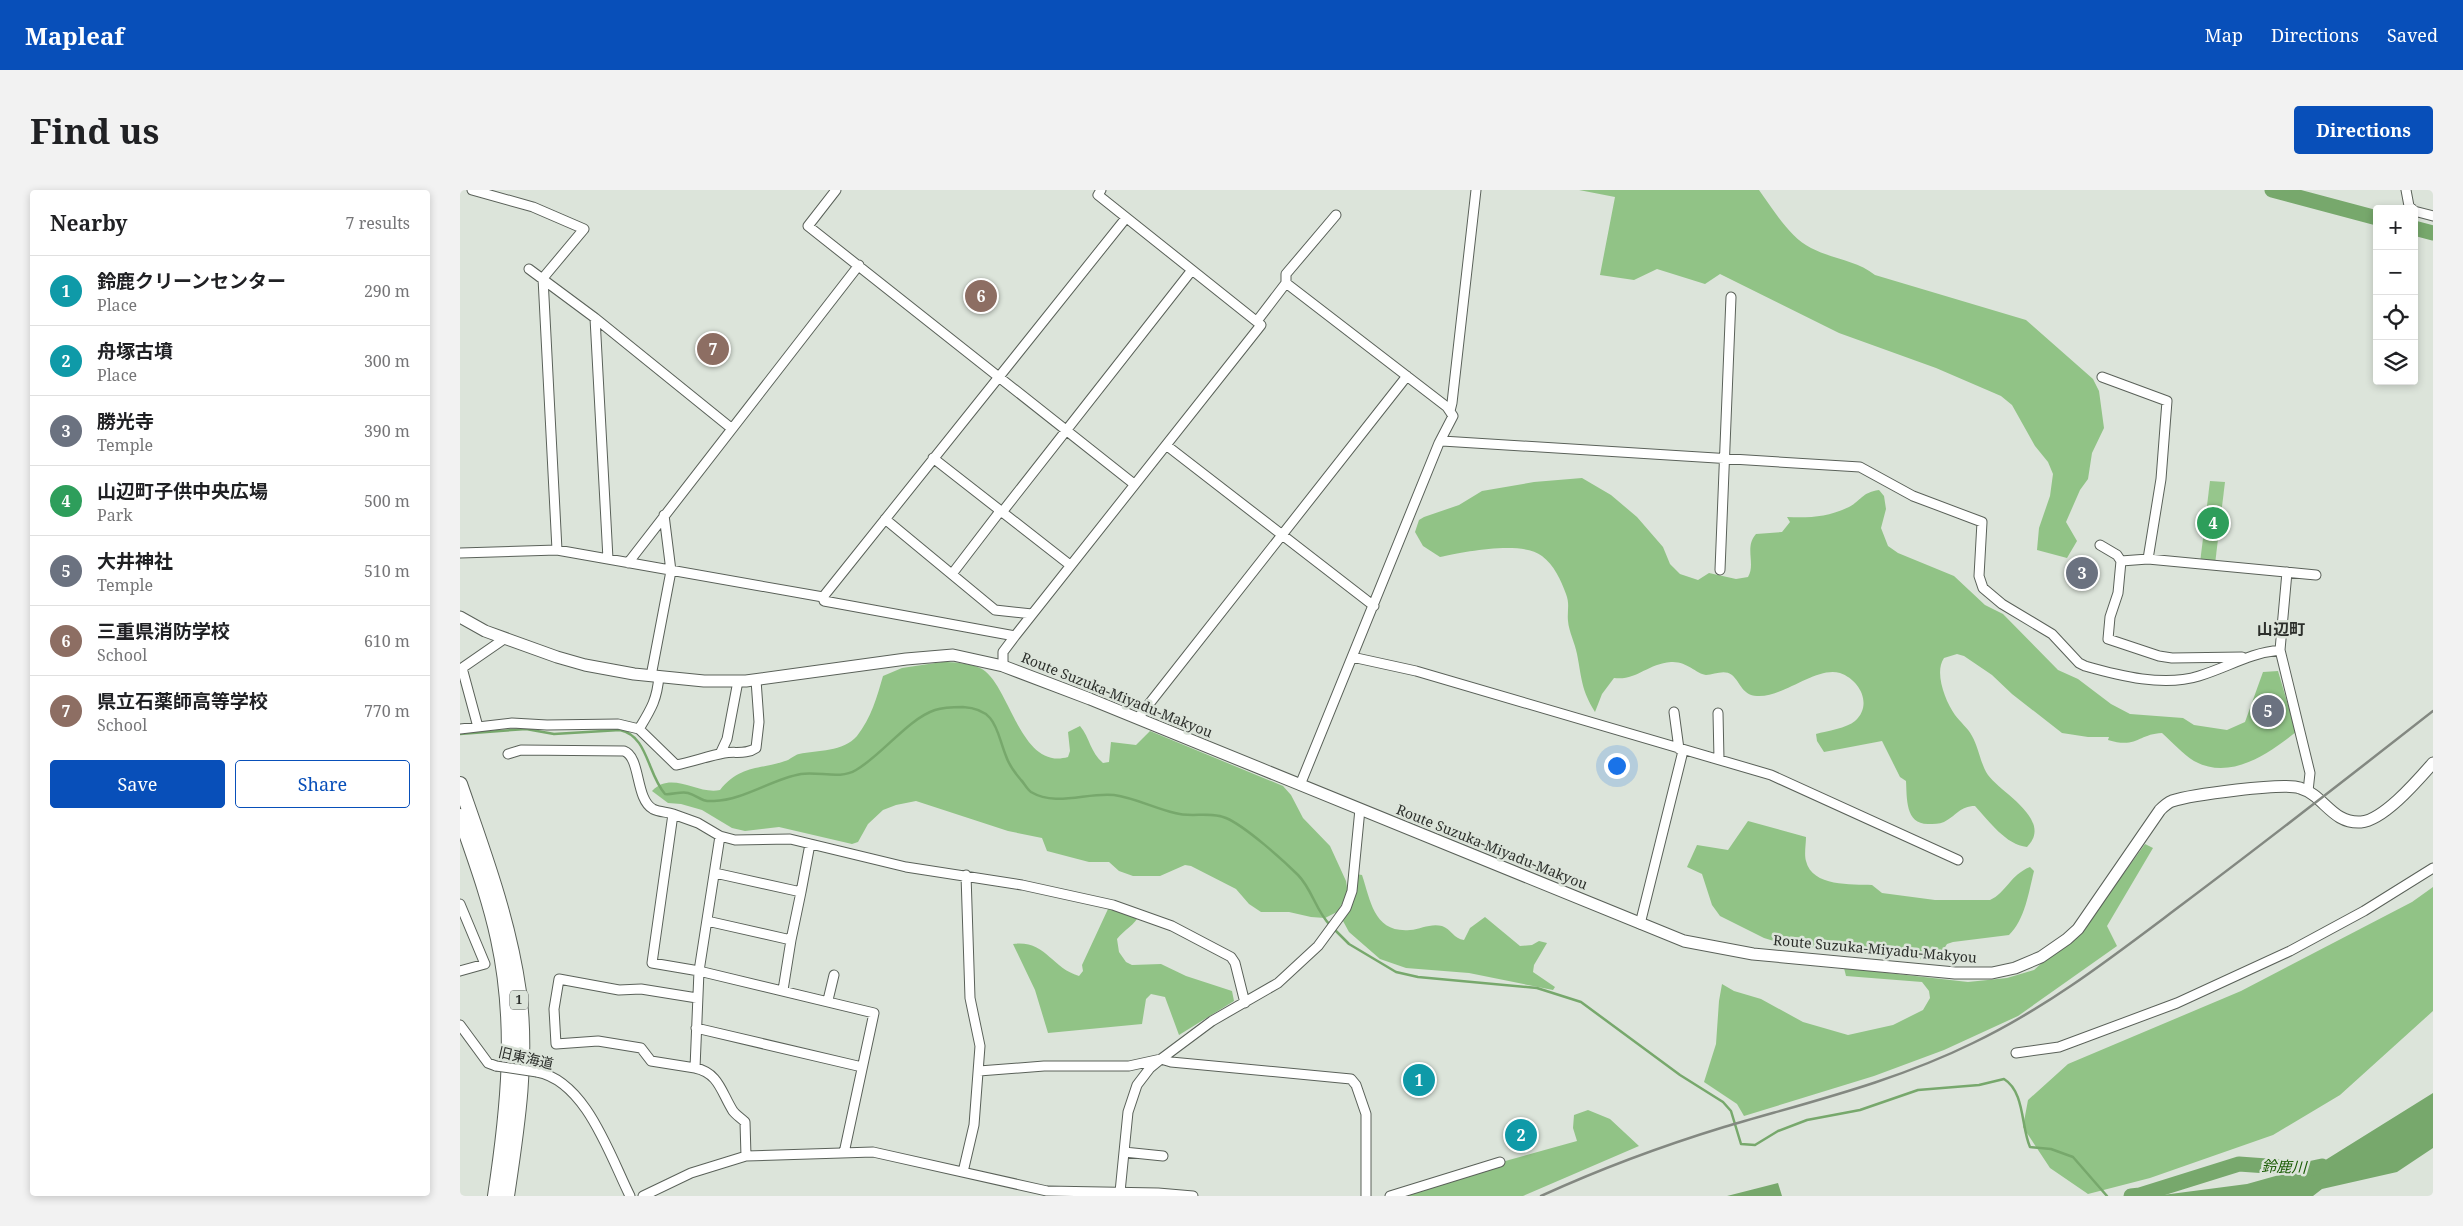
<!DOCTYPE html>
<html lang="en">
<head>
<meta charset="utf-8">
<style>
  :root { --surface:#fff; --page:#f2f2f2; --text:#202124; --muted:#757577; --line:#e0e0e0; --accent:#084fb9 }
  body { margin:0; font-family:"Noto Serif","Noto Sans JP",serif; background:var(--page); color:var(--text) }
  .controls { position:absolute; right:15px; top:15px; display:grid; overflow:hidden; border-radius:5px; box-shadow:0 2px 8px #0003 }
  .controls button { width:45px; height:45px; display:grid; place-items:center; padding:0; border:0; border-bottom:1px solid var(--line); background:var(--surface); color:var(--text); font:25px sans-serif }
  .you { position:absolute; left:1156px; top:575px; width:18px; height:18px; margin:-12px; border:4px solid #fff; border-radius:50%; background:#1a73e8; box-shadow:0 0 0 8px #1a73e833 }
  .badge { display:grid; place-items:center; width:32px; height:32px; border-radius:50%; background:var(--accent); color:#fff; font-size:16px; font-weight:700 }
  .pin { position:absolute; translate:-50% -50%; border:2px solid #fff; box-shadow:0 1px 5px #0006 }
  .list { margin:0; padding:0; list-style:none }
  h2 { display:flex; justify-content:space-between; align-items:center; height:65px; margin:0; padding:0 20px; font-size:21px }
  h2 small { font-size:16px; font-weight:400; color:var(--muted) }
  .list li { display:grid; grid-template-columns:32px 1fr auto; gap:15px; align-items:center; box-sizing:border-box; height:70px; padding:0 20px; border-top:1px solid var(--line) }
  .list b { display:block; font-size:19px; white-space:nowrap }
  .list p { margin:0; font-size:16px; white-space:nowrap; color:var(--muted) }
  .list em { font-size:16px; font-style:normal; color:var(--muted) }
  .actions { display:flex; gap:10px; padding:15px 20px }
  .actions a { flex:1; padding:11px 0; border:1px solid var(--accent); border-radius:5px; text-align:center; font-size:18px; color:var(--accent) }
  .actions .main { background:var(--accent); color:#fff }
  .icon { flex:none; width:28px; height:28px; fill:none; stroke:currentColor; stroke-width:2; stroke-linecap:round; stroke-linejoin:round }
  .map { position:relative; flex:none; width:1973px; height:1006px; overflow:hidden; border-radius:5px }
  header { display:flex; align-items:center; gap:30px; box-sizing:border-box; height:70px; padding:0 25px; background:var(--accent); color:#fff }
  header strong { font-size:24px }
  nav { display:flex; gap:28px; margin-inline-start:auto; font-size:18px }
  .intro { display:flex; align-items:center; justify-content:space-between; box-sizing:border-box; height:120px; padding:0 30px }
  h1 { margin:0; font-size:35px }
  .button { padding:12px 22px; border-radius:5px; background:var(--accent); color:#fff; font-size:18px; font-weight:700 }
  main { display:flex; gap:30px; padding:0 30px }
  aside { flex:1; background:var(--surface); border-radius:5px; box-shadow:0 2px 8px #0003 }
  .map>svg:first-child { display:block }
  .green { fill:#96c68c }
  .forest { fill:#91c386 }
  .water { fill:#77a86c }
  .lines { fill:none; stroke-linecap:round; stroke-linejoin:round }
  .stream { stroke:#77a86c; stroke-width:2.5 }
  .river { stroke:#77a86c; stroke-width:15 }
  .minor-casing { stroke:#5a6159; stroke-width:11 }
  .major-casing { stroke:#5a6159; stroke-width:13 }
  .highway-casing { stroke:#5a6159; stroke-width:16 }
  .minor { stroke:#fff; stroke-width:9 }
  .major { stroke:#fff; stroke-width:11 }
  .highway { stroke:#fff; stroke-width:14 }
  .rail { stroke:#838881; stroke-width:2.5 }
  .minor-bridge-casing { stroke:#5a6159; stroke-width:11; stroke-linecap:butt }
  .minor-bridge { stroke:#fff; stroke-width:9 }
  .labels { text-anchor:middle; stroke-width:5; stroke-linejoin:round; paint-order:stroke }
  .shield { fill:#dce4da; stroke:#616560; stroke-width:1 }
  .shield-label { font-size:12px; font-weight:bold; fill:#2c2f2b }
  .street-label { font-size:14px; fill:#2c2f2b; stroke:#dce4da }
  .water-label { font-size:15px; font-style:italic; fill:#195b03; stroke:#dce4da }
  .quarter-label { font-size:16px; font-weight:bold; fill:#2c2f2b; stroke:#dce4da }
</style>
</head>
<body>
<header>
<strong>Mapleaf</strong>
<nav><a>Map</a><a>Directions</a><a>Saved</a></nav>
</header>
<div class="intro"><h1>Find us</h1><a class="button">Directions</a></div>
<main>
<aside>
<h2>Nearby<small>7 results</small></h2>
<ul class="list">
<li><span class="badge" style="background:#0f9aa8">1</span><div><b>鈴鹿クリーンセンター</b><p>Place</p></div><em>290 m</em></li>
<li><span class="badge" style="background:#0f9aa8">2</span><div><b>舟塚古墳</b><p>Place</p></div><em>300 m</em></li>
<li><span class="badge" style="background:#6b7280">3</span><div><b>勝光寺</b><p>Temple</p></div><em>390 m</em></li>
<li><span class="badge" style="background:#2e9e5b">4</span><div><b>山辺町子供中央広場</b><p>Park</p></div><em>500 m</em></li>
<li><span class="badge" style="background:#6b7280">5</span><div><b>大井神社</b><p>Temple</p></div><em>510 m</em></li>
<li><span class="badge" style="background:#8d6e63">6</span><div><b>三重県消防学校</b><p>School</p></div><em>610 m</em></li>
<li><span class="badge" style="background:#8d6e63">7</span><div><b>県立石薬師高等学校</b><p>School</p></div><em>770 m</em></li>
</ul>
<div class="actions"><a class="main">Save</a><a>Share</a></div>
</aside>
<div class="map">
<svg width="1973" height="1006" viewBox="0 0 1973 1006">
  <rect width="100%" height="100%" fill="#dce4da"/>
  <path class="green" d="M1750 291 1765 292 1755 374 1740 373Z"/>
  <path class="forest" d="M1119 0H1299C1313 19 1329 47 1351 58 1372 69 1396 70 1415 85L1566 130 1633 189 1639 201 1644 238 1632 263 1628 289 1620 300 1606 332 1617 351 1607 368 1577 360 1579 338 1590 306 1593 284 1588 272 1575 256 1552 215 1541 206 1476 178 1379 143 1260 84 1245 94 1197 79 1174 90 1140 85 1155 7Z
    M1122 288 1151 305 1177 327 1203 357 1210 374 1220 384 1238 390 1249 383 1276 389 1288 387C1296 374 1284 357 1296 344L1322 342 1330 332 1327 327C1350 328 1368 327 1389 317 1402 310 1401 303 1419 300L1424 306 1426 319 1421 338 1428 356 1438 363 1494 386 1525 415 1543 424 1598 480 1618 489 1651 514 1670 524 1723 528 1734 535 1767 540 1785 532 1803 482 1818 481 1836 542C1808 564 1770 591 1734 571 1723 564 1712 552 1702 543 1678 544 1677 559 1648 550L1649 547H1628L1602 543 1552 504 1532 485 1504 466 1497 464 1484 468C1474 482 1485 511 1495 525 1500 532 1508 538 1512 546 1519 558 1520 573 1528 585 1541 603 1594 630 1567 657 1546 655 1529 631 1515 616 1500 616 1496 626 1484 632 1479 634 1474 634 1468 634 1445 634 1447 608 1446 591L1440 587 1422 551 1364 562 1357 551 1356 544C1367 541 1387 538 1395 531 1413 515 1400 490 1380 483 1356 476 1323 508 1297 506 1282 505 1281 493 1272 485 1264 479 1254 485 1246 485 1235 483 1227 471 1211 472 1187 474 1176 491 1154 488L1142 504 1135 522C1121 499 1122 489 1117 464 1115 453 1109 442 1108 431 1107 421 1110 414 1106 404 1101 390 1094 375 1082 366 1062 350 1003 362 980 367L963 356 955 342 959 330 964 327 999 315 1022 301 1074 292Z
    M482 472C494 472 508 473 520 478 550 492 559 581 608 567L610 561 608 542 620 536C630 548 630 562 643 573L649 572 651 552 676 555 690 541 823 596 831 605 843 628 870 656 886 691 888 704 877 722 865 728 851 727 829 722H801L789 714 776 699 731 676 725 675 700 686H673L659 681 649 672H629L587 661 582 648 548 641 456 611 436 615 423 620 408 634 398 652 392 654 319 637 285 641 272 638 242 620 221 614 208 613 192 601C212 580 237 605 260 600 280 575 299 580 325 571 330 570 334 565 339 564 358 560 383 562 397 546 411 528 417 507 423 486L442 478Z
    M1288 631 1346 647C1346 654 1344 664 1346 671 1352 697 1392 694 1412 695L1422 703 1475 710H1530C1546 703 1550 685 1570 677L1574 681C1569 701 1565 730 1549 745L1493 752 1487 754 1480 765 1468 770 1362 759 1317 752 1304 748 1260 726 1252 715 1242 684 1227 677 1237 655 1268 660Z
    M1685 654 1693 658 1647 736 1657 756 1558 826 1484 860 1414 886 1284 926 1277 914 1244 892 1256 854 1259 811 1262 794 1274 801 1301 809 1343 832 1388 845 1433 835 1463 820 1470 808 1469 801 1462 792 1386 786 1384 778 1508 792 1547 788 1574 780 1630 730Z
    M896 684 902 685C911 712 914 743 950 740 961 739 971 733 982 736 991 739 994 749 1004 750L1010 738 1025 727 1060 756 1072 755 1079 751 1087 753 1074 775 1073 782 1095 797 1093 800 1009 783 946 778 920 769 889 742 883 731 894 700Z
    M1973 697V821L1880 905 1813 945 1690 988 1628 1004 1590 978 1563 937 1568 910 1608 874 1781 801 1952 712Z
    M660 717 679 725C676 734 664 740 657 749L659 762 666 772 672 775 701 774 726 786 772 801 774 811 719 845 705 807 691 804 686 809 682 834 588 843 575 800 553 754C586 750 591 778 619 786L623 781 622 775 648 719Z
    M1128 920 1150 929 1179 956 1063 1006H938L995 985 1117 951 1113 938 1114 925Z"/>
  <path class="water" d="M1973 903V958L1937 982 1862 999 1853 1006H1695L1787 994 1859 974Z
    M1318 993 1322 1006H1267Z"/>
  <g class="lines">
    <path class="stream" d="M0 544 66 539 94 544 160 540C188 546 187 583 205 604 212 605 221 601 228 603 239 606 240 612 254 611 284 610 312 589 341 584 359 581 380 590 396 580 422 565 448 529 475 520 484 517 495 517 503 517 537 519 536 541 546 566 549 575 555 583 561 590 564 593 567 599 571 602 596 617 627 602 654 605 675 608 694 618 715 623 731 628 750 621 766 628 785 636 823 670 838 685 852 699 856 721 870 735
      M874 739 889 754 936 782 958 787 1077 798 1121 812 1220 885 1263 912 1271 921 1281 954 1295 955 1318 941 1347 930 1400 920 1458 900 1519 895 1544 889C1565 902 1561 937 1570 957L1591 959 1613 967 1647 1006"/>
    <path class="river" d="M1812 0 1917 28
      M1954 38 1973 43
      M1671 1006 1680 1005 1779 974 1848 979 1862 976"/>
    <g class="minor-casing">
      <path id="minor" d="M12 0 73 17 124 39 83 88 97 360
        M376 0 348 36 674 294
        M1946 0 1949 16 1952 19
        M1954 21 1973 26
        M69 79 135 128 271 238
        M826 93 987 217 993 226 979 253 840 595
        M135 128 148 369
        M797 131 826 93V84L876 25
        M1642 187 1707 211 1701 289 1688 369
        M990 221 992 213 1016 0
        M982 251 1400 277 1453 306 1522 332 1519 386 1523 398 1542 414 1592 444 1619 473 1625 476C1660 486 1704 497 1739 486 1768 477 1790 463 1820 460
        M706 255 914 416
        M473 268 610 375
        M543 321 732 80
        M425 329 535 420 572 424
        M1640 355 1657 365 1661 371
        M0 363 97 360 363 407 364 411 555 446
        M168 373 399 75
        M1260 380 1271 107
        M1827 382 1820 460 1850 583 1848 601
        M492 384 541 320
        M363 407 666 28
        M892 467 956 481 1311 585 1498 670
        M1782 467 1712 468 1699 466 1648 449 1650 427 1658 403 1661 371 1688 369 1856 385
        M543 476V462L555 446 801 135 638 5 641 0
        M191 486 211 381 204 325
        M1214 522 1219 559
        M1258 523 1259 569
        M678 528 947 186
        M18 537 2 478 44 449
        M0 539 52 533 87 535 158 534 179 539 216 575C232 572 248 566 264 563 275 561 286 565 296 558L299 532 296 490
        M179 539C191 519 197 510 199 486
        M48 564 61 560 164 561C181 567 175 609 193 619 199 622 207 622 213 624
        M260 564 267 549 278 491
        M260 646 239 781 235 878C259 883 261 902 273 921 276 925 281 928 285 932L286 966
        M341 702 350 654
        M0 714 25 774 0 781
        M247 731 331 750 341 702 255 683
        M1180 734 1223 561
        M323 800 331 750
        M368 810 374 785
        M0 835 28 873 36 876
        M236 838 402 877
        M1556 863 1599 857 1717 813 1830 761 1904 721 1973 678
        M235 878 191 871 181 858 138 851 96 854 94 819 99 789 159 800 181 799 237 808
        M519 881 584 876H669L701 869 711 872 891 889 896 895 906 924V1006
        M77 882C126 891 150 966 170 1006
        M664 962 703 966
        M384 963 414 823 239 781 192 773 213 624 238 633 260 646 275 650 330 649 446 677 562 695 653 715 712 736 771 767 775 773 785 813
        M503 982 514 935 520 856 510 808 506 685
        M660 1002 668 922 677 895 690 878 701 869 752 831 818 793 858 756 886 718 892 701 900 619
        M183 1006 231 983 286 966 413 962 587 1001 698 1003 733 1006
        M930 1006 1040 972"/>
    </g>
    <g class="major-casing">
      <path id="major" d="M0 427 25 441 97 467 125 475 174 484 244 491H286L446 469 493 465 543 476 630 509 1224 751 1293 764 1495 783H1532L1555 778 1581 767 1607 749 1618 739 1700 620C1704 616 1707 613 1712 611 1730 605 1824 592 1840 598 1864 605 1872 634 1901 632 1924 630 1958 590 1973 573"/>
    </g>
    <g class="highway-casing">
      <path id="highway" d="M0 594C24 663 49 730 59 802 68 870 57 939 47 1006
        M0 626C14 667 29 707 38 749 57 836 48 920 35 1006"/>
    </g>
    <use href="#minor" class="minor"/>
    <use href="#major" class="major"/>
    <use href="#highway" class="highway"/>
    <path class="rail" d="M1081 1006C1140 979 1202 956 1264 937 1349 912 1434 892 1513 853 1590 816 1656 764 1724 713 1808 650 1890 586 1973 521"/>
    <g class="minor-bridge-casing">
      <path id="minor-bridge" d="M36 876 77 882"/>
    </g>
    <use href="#minor-bridge" class="minor-bridge"/>
  </g>
  <g class="labels">
    <rect class="shield" x="50" y="800.5" width="18" height="19" rx="4"/>
    <g class="shield-label">
      <text x="59" y="814">1</text>
    </g>
    <g class="street-label">
      <text transform="translate(657 505) rotate(22)" y="5">Route Suzuka-Miyadu-Makyou</text>
      <text transform="translate(1032 657) rotate(22)" y="5">Route Suzuka-Miyadu-Makyou</text>
      <text transform="translate(1415 759) rotate(5)" y="5">Route Suzuka-Miyadu-Makyou</text>
      <text transform="translate(66 868) rotate(13)" y="5">旧東海道</text>
    </g>
    <g class="water-label">
      <text transform="translate(1824 977) rotate(2)" y="5">鈴鹿川</text>
    </g>
    <g class="quarter-label">
      <text x="1821" y="445">山辺町</text>
    </g>
  </g>
</svg>
<div class="controls">
<button>+</button>
<button>−</button>
<button><svg class="icon" aria-label="locate" viewBox="0 0 24 24"><circle cx="12" cy="12" r="6"/><path d="M12 2v4M12 18v4M2 12h4M18 12h4"/></svg></button>
<button><svg class="icon" aria-label="layers" viewBox="0 0 24 24"><path d="M12 4l9 5-9 5-9-5zM3 14l9 5 9-5"/></svg></button>
</div>
<div class="you"></div>
<div class="pin badge" style="left:959px;top:890px;background:#0f9aa8">1</div>
<div class="pin badge" style="left:1061px;top:945px;background:#0f9aa8">2</div>
<div class="pin badge" style="left:1622px;top:383px;background:#6b7280">3</div>
<div class="pin badge" style="left:1753px;top:333px;background:#2e9e5b">4</div>
<div class="pin badge" style="left:1808px;top:521px;background:#6b7280">5</div>
<div class="pin badge" style="left:521px;top:106px;background:#8d6e63">6</div>
<div class="pin badge" style="left:253px;top:159px;background:#8d6e63">7</div>
</div>
</main>
</body>
</html>
